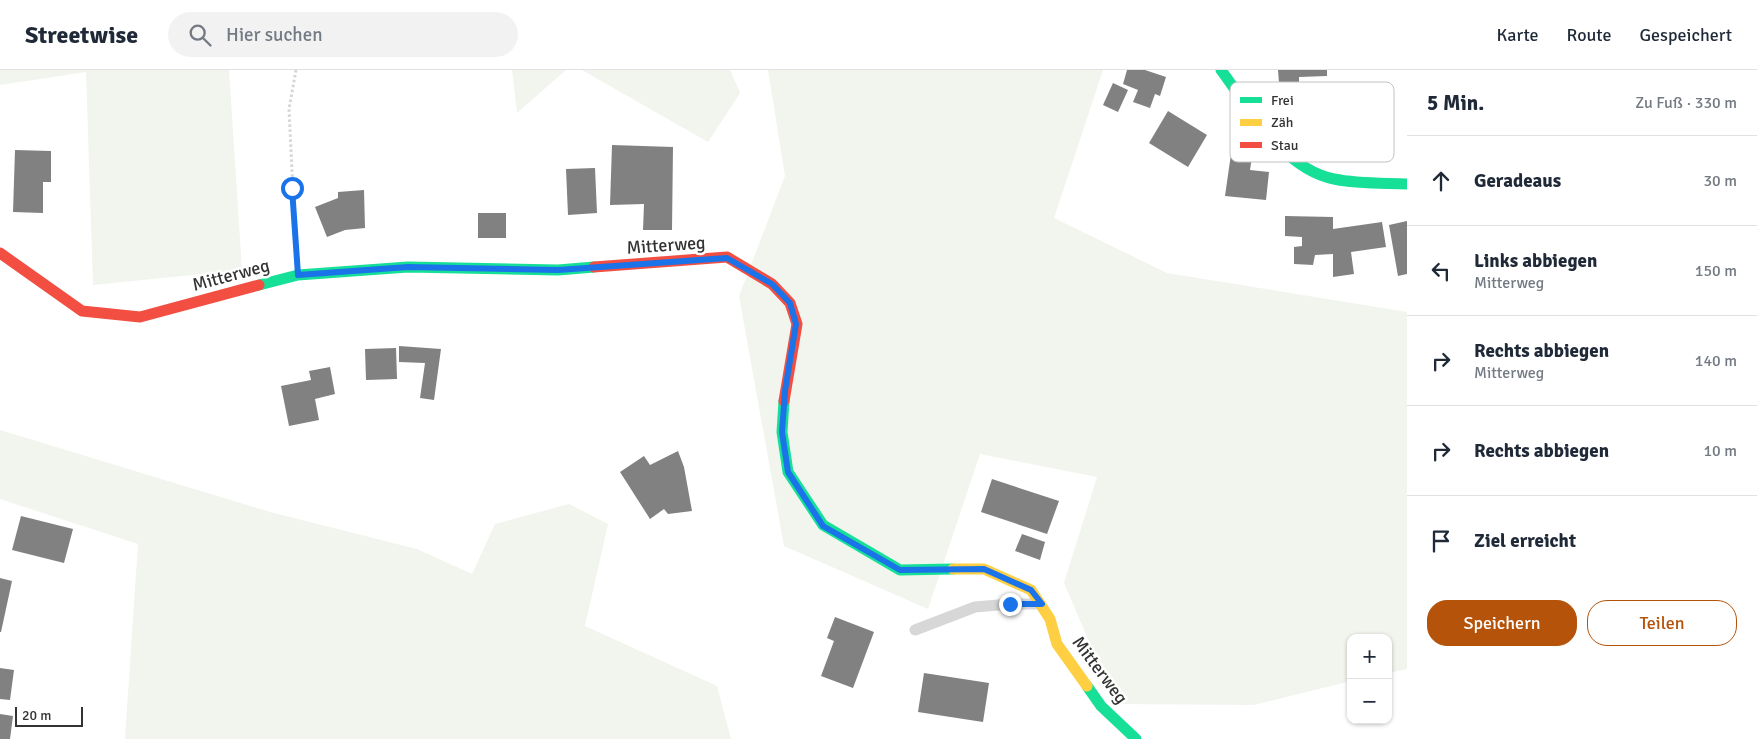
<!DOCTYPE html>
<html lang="de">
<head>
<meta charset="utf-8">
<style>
  :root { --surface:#fff; --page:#f2f2f3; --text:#1f2937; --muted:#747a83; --line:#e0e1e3; --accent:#b45309 }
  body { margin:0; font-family:Signika,sans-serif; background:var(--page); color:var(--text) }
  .controls { position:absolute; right:15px; bottom:15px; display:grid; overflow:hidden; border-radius:10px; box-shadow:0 1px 4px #0004 }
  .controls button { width:45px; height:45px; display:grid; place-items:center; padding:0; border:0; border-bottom:1px solid var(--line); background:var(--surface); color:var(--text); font:25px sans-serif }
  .scale { position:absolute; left:15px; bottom:12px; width:68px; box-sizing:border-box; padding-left:5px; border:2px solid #333; border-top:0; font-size:14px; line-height:18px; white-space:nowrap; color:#333; -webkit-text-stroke:4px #fff; paint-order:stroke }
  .stop { position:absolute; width:15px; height:15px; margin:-11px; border:4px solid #1a73e8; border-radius:50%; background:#fff }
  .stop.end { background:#1a73e8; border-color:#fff; box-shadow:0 1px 5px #0008 }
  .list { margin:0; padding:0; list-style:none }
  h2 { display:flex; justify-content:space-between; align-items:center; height:65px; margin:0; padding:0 20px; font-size:21px }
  h2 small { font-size:16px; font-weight:400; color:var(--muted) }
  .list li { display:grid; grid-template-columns:32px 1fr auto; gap:15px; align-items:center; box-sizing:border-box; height:90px; padding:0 20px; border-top:1px solid var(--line) }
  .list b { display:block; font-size:19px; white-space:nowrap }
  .list p { margin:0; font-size:16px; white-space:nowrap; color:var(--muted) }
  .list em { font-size:16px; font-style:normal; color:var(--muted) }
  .actions { display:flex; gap:10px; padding:15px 20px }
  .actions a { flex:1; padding:11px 0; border:1px solid var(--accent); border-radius:20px; text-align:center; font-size:18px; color:var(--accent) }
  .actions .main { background:var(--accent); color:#fff }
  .icon { flex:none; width:28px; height:28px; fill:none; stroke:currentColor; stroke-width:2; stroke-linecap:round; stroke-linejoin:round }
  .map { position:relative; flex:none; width:1407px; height:669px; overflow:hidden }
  header { display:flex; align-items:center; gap:30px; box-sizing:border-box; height:70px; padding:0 25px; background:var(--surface); border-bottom:1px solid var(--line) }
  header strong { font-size:24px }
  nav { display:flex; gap:28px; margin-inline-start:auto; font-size:18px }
  .search { width:350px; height:45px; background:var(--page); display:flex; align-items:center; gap:12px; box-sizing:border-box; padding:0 18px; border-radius:28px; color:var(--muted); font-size:19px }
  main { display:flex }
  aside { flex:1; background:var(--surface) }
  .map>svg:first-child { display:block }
  .green { fill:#f1f5ed }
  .building { fill:#818181 }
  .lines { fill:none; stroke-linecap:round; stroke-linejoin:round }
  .path { stroke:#d6d6d6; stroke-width:3; stroke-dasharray:2.5 2.5; stroke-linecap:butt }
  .lane { stroke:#d7d7d7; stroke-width:11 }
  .fast { stroke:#16e098; stroke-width:11 }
  .slow { stroke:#ffcf43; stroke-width:11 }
  .jam { stroke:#f24e42; stroke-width:11 }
  .route { stroke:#1a73e8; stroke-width:6 }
  .labels { text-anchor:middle; stroke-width:5; stroke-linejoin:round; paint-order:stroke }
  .street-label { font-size:18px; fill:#333; stroke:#fff }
  .key { fill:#fff; stroke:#c2c2c2; stroke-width:1 }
  .key-label { font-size:14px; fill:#333 }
</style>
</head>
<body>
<header>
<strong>Streetwise</strong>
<div class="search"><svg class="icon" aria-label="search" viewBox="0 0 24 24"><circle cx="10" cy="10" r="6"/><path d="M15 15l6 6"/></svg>Hier suchen</div>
<nav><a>Karte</a><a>Route</a><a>Gespeichert</a></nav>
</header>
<main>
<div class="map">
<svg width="1407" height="669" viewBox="0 0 1407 669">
  <rect width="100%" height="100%" fill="#fff"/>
  <path class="green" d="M0 0H229L242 200 93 215 86 2 0 15Z
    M512 0H566L517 43Z
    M582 0H730L740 23 708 72Z
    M768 0H1103L1054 148 1167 203 1407 242V599L1388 603V568H1351V611L1254 635 1116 634 1064 513 1097 407 980 384 928 539 784 476 739 226 785 106Z
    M0 360 270 442 417 479 472 504 495 454 569 434 608 454 585 556 717 616 731 669H125L138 474 0 429Z"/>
  <path class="building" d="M1127 0H1145L1166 7 1160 26 1155 24 1150 38 1133 32 1138 20 1123 14Z
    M1278 0H1327V6L1299 7V13H1279Z
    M1113 13 1128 20 1118 42 1103 35Z
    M1168 41 1207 65 1188 97 1149 73Z
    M612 75 673 77 672 160H643L644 134 610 135Z
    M15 80 51 81V112H43V143L13 142Z
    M1231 84 1252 87 1250 100 1269 102 1266 130 1225 126Z
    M595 98 597 143 568 145 566 99Z
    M364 120 365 158 345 160 327 167 315 137 338 128V122Z
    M478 143H506V168H478Z
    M1285 146 1333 147V159L1382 152 1386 177 1351 182 1354 204 1333 207V184L1315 185 1313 195 1294 194V177L1302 176V167L1285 166Z
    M1407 151V204L1398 206 1389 155Z
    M399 276 441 279 434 330 420 328 425 293 399 292Z
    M396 278 397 309 366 310 365 279Z
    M330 297 335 324 315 329 319 350 289 356 281 316 311 310 309 301Z
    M678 381 684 397 692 441 668 444 664 439 650 449 620 402 644 386 650 395Z
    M992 409 1059 431 1047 464 981 442Z
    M21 446 73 459 64 493 12 480Z
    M1022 464 1045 472 1040 490 1015 481Z
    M0 508 12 511 1 562H0Z
    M835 547 874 562 853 618 821 606 834 571 827 568Z
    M0 598 14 600 10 630 0 629Z
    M924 603 989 613 983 652 918 642Z
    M0 644 13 646 10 669H0Z"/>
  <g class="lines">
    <path class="path" d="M296 0 289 39 296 182"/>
    <path class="lane" d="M915 560 975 537 1010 534H1038"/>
    <path class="fast" d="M1221 0C1250 39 1283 99 1334 109 1358 114 1383 113 1407 114
      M259 215 298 205 408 197 558 200 594 197
      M784 331 782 362 788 402 823 455 900 500 953 499
      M1087 616 1101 636 1136 669"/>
    <path class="slow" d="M953 499H984L1031 520 1050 549 1057 574 1087 616"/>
    <path class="jam" d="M0 183 82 241 140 247 259 215
      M594 197 727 187 772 214 790 233 797 254 784 331"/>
  </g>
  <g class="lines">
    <path class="route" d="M292 118 298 205 408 197 558 200 727 188 772 214 790 233 796 254 785 321 782 362 788 402 823 456 900 500 984 499 1031 520 1042 534H1010"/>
  </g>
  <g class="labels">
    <g class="street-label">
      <text transform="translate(666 175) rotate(-4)" y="6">Mitterweg</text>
      <text transform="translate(231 205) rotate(-15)" y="6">Mitterweg</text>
      <text transform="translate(1100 600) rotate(53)" y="6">Mitterweg</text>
    </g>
  </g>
  <rect x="1230" y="12" width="164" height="80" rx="8" class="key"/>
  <rect x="1240" y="27" width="22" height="6" fill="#16e098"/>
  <rect x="1240" y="49" width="22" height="7" fill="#ffcf43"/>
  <rect x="1240" y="72" width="22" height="6" fill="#f24e42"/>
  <g class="key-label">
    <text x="1271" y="35">Frei</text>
    <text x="1271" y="57">Zäh</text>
    <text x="1271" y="80">Stau</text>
  </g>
</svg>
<div class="controls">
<button>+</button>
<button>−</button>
</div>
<div class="scale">20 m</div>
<div class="stop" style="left:292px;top:118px"></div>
<div class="stop end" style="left:1010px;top:534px"></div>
</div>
<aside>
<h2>5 Min.<small>Zu Fuß · 330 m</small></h2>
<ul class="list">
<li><svg class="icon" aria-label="ahead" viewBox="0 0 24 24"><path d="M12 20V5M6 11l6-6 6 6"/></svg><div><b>Geradeaus</b></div><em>30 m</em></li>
<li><svg class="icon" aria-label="left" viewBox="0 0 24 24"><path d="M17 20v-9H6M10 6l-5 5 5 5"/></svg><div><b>Links abbiegen</b><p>Mitterweg</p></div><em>150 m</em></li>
<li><svg class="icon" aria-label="right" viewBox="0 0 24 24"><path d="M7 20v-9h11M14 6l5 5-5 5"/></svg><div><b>Rechts abbiegen</b><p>Mitterweg</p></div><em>140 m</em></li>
<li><svg class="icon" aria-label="right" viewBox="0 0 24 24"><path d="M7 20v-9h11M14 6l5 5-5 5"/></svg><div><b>Rechts abbiegen</b></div><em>10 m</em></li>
<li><svg class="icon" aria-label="arrive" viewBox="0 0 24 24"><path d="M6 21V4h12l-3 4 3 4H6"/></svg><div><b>Ziel erreicht</b></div></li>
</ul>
<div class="actions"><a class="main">Speichern</a><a>Teilen</a></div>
</aside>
</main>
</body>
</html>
